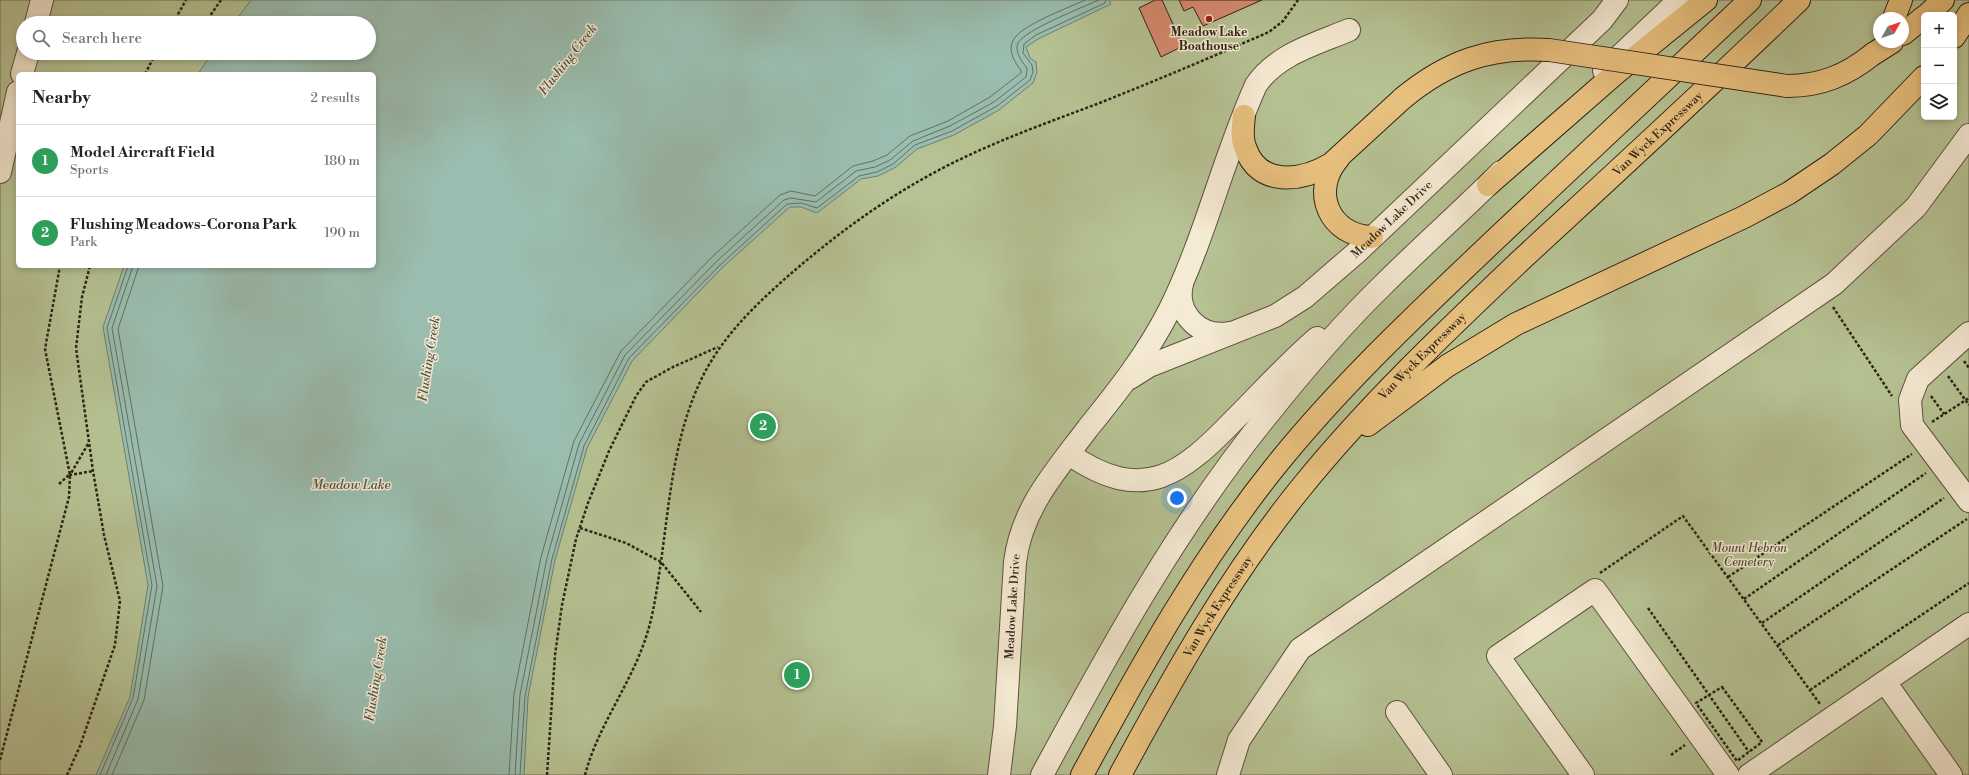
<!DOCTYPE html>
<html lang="en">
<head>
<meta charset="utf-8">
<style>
  :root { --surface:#fff; --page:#f2f2f2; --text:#222; --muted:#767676; --line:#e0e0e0; --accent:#8f2418 }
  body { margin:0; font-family:"Libre Bodoni",serif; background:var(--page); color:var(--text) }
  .controls { position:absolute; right:12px; top:12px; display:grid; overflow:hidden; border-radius:6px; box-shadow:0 2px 6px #0003 }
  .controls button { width:36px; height:36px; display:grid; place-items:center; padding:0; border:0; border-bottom:1px solid var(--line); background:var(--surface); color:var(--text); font:20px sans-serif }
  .compass { position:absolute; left:1873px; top:12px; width:36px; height:36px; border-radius:50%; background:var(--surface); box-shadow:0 2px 6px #0003; rotate:50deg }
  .you { position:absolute; left:1177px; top:498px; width:14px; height:14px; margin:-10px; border:3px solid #fff; border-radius:50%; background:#1a73e8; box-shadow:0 0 0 6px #1a73e833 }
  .badge { display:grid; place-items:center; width:26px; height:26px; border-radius:50%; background:var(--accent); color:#fff; font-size:13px; font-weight:700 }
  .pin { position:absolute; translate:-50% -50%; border:2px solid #fff; box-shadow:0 1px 4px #0006 }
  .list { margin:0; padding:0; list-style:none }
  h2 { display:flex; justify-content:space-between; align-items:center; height:52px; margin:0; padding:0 16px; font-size:17px }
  h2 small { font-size:13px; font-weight:400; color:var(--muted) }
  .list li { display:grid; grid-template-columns:26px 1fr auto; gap:12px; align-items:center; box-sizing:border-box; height:72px; padding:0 16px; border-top:1px solid var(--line) }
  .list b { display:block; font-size:15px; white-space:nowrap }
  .list p { margin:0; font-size:13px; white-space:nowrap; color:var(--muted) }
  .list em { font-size:13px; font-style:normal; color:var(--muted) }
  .icon { flex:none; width:22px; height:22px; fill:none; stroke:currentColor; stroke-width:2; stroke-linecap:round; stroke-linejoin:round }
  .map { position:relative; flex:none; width:1969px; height:775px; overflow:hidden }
  .search { position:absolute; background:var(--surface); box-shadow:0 2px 6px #0003; left:16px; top:16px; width:360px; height:44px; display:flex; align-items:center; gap:10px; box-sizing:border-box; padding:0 14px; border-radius:22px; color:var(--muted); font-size:15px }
  .panel { position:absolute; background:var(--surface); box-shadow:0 2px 6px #0003; left:16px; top:72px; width:360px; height:196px; border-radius:6px }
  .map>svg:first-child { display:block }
  .green { fill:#b6c293; stroke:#727255; fill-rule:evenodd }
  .water { fill:#9abdaf; stroke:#6f7f72 }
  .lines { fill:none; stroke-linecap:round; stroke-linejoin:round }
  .shore { stroke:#647063; stroke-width:1 }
  .building { fill:#d68a6f; stroke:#2e2317 }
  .minor-casing { stroke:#5e5240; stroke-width:24 }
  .highway-casing { stroke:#2e2317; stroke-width:24 }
  .path { stroke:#2e2317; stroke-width:2.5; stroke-dasharray:3 2; stroke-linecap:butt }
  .minor { stroke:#f5ead3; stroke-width:22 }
  .highway { stroke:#e8c07e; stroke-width:22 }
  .highway-bridge-casing { stroke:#2e2317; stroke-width:24; stroke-linecap:butt }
  .highway-bridge { stroke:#e8c07e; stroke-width:22 }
  .poi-dot { fill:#8f2418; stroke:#f5ead3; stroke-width:1.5 }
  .labels { text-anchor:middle; stroke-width:3; stroke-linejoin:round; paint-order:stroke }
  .poi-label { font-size:12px; font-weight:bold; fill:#2e2317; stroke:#f5ead3 }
  .street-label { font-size:12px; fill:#2e2317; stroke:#f5ead3 }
  .park-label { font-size:12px; font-style:italic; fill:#504b36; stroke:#f5ead3 }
  .water-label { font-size:13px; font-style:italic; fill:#4e5145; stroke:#f5ead3 }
</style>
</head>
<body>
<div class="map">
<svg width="1969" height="775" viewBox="0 0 1969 775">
  <rect width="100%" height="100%" fill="#efdfbc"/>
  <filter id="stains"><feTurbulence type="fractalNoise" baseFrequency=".005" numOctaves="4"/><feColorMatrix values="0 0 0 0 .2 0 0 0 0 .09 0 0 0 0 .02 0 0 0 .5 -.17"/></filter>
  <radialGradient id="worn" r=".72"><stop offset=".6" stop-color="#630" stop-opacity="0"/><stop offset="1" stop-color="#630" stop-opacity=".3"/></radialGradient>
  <path class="green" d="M0 0H1969V775H0ZM1924 15H1954V117H1924ZM1879 18H1903V42H1879ZM23 23H369V53H23ZM18 74H374V266H18Z"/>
  <path class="water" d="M251 0H1109L1111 4 1038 39 1026 47 1030 58 1036 62 1037 72 1033 83 999 110 954 135 917 149 896 167 878 176 861 179 817 213 801 207H790L723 267 632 361 587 448 555 560 528 697 524 775H96L130 697 148 585 103 327 124 266H374V74H198L212 53H369V23H234Z"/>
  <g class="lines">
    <path class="shore" d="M100 775 133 698 152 585 107 328 128 266
      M106 775 138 699 157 586 112 328 133 266
      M112 775 144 700 163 586 118 329 139 266
      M509 775 514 694 541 557 574 441 621 351 712 257 780 195 791 191 815 196 853 166 873 161 887 155 910 136 948 121 990 97 1021 73V70C1014 62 1007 49 1014 39 1022 25 1068 8 1085 0
      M515 775 520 695 547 558 579 444 625 355 717 261 784 200 791 198 816 202 856 171 875 167 890 160 913 141 950 126 994 102 1026 77 1027 68C1022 62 1014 51 1018 43 1025 30 1083 7 1099 0
      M520 775 525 696 552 559 584 446 629 358 720 265 787 204 801 203 817 208 859 176 877 172 893 164 915 145 952 131 997 106 1030 80 1033 72 1032 65 1023 53 1024 44 1036 35 1105 3 1106 0"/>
  </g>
  <path class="building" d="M1155 0H1162L1183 46 1161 57 1139 8Z
    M1179 0H1262L1203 26 1193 7 1184 11Z"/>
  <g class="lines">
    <g class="minor-casing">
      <g id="minor">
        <path d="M36 23 42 0"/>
        <path d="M1604 71 1679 0"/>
        <path d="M22 74 28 53"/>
        <path d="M0 172 18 92"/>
        <path d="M1182 284C1175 313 1199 338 1229 333"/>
        <path d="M1969 333 1918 379 1910 400 1912 425 1969 501"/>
        <path id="s1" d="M1130 378 1149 366 1275 316 1305 297 1356 253 1602 20 1617 0"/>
        <path d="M1069 454C1144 506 1182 474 1236 418 1263 391 1288 363 1317 338"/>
        <path d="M1885 682 1951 775"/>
        <path d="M1397 712 1441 775"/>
        <path id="s2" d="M999 775 1005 726 1015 562C1022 507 1056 471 1088 428 1118 391 1147 354 1169 311 1205 239 1223 158 1256 85 1277 54 1316 44 1349 30"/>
        <path d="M1042 775C1110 649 1179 523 1270 412 1305 368 1342 325 1382 286 1421 247 1462 211 1501 172"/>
        <path d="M1228 775 1239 740 1300 649 1834 284 1916 207 1969 135"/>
        <path d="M1583 775 1498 656 1595 590 1728 775"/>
        <path d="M1749 775 1969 624"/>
      </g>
    </g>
    <g class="highway-casing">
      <g id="highway">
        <path d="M1927 15 1943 0"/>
        <path d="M1894 18 1901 0"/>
        <path d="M1903 34 1924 17"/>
        <path d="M1954 37 1969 14"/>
        <path d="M1873 54 1892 42"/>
        <path d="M1244 116C1243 126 1241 137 1245 147 1258 188 1302 181 1331 164L1403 98"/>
        <path d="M1338 159C1310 192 1330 236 1372 237"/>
        <path d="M1488 185 1616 73 1706 0"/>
        <path d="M1368 425 1447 366 1516 324 1744 217 1789 193 1832 164 1868 135 1924 77"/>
        <path d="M1082 775C1140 668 1198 563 1274 468 1342 383 1422 309 1501 234 1584 156 1667 78 1750 0"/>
        <path id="s3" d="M1120 775C1174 675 1229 577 1300 489 1367 406 1444 333 1521 260 1614 174 1708 88 1799 0"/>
      </g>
    </g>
    <path class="path" d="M173 23 186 0
      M205 23 221 0
      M145 74 156 53
      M1833 307 1892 396
      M1964 361 1969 368
      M1948 376 1969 405
      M1931 396 1944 414
      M1932 422 1969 398
      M88 444 70 475 93 471
      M59 484 69 475
      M580 528 626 543 661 562 701 612
      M1600 573 1683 516 1820 704
      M1728 577 1912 454
      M1744 599 1926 473
      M1648 608 1749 752
      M1762 623 1944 498
      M1778 645 1967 519
      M1722 687 1762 742 1737 761 1696 703Z
      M1810 690 1969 583
      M1671 755 1685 745
      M0 760 69 497 70 475 45 349 60 266
      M67 775 80 746 115 645 120 601 104 535 93 471 76 348 82 297 90 266
      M547 775 555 655 562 605 576 539 588 503 609 451 636 396 646 382 673 367 718 347
      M585 775C598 725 632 683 647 634 653 615 656 595 659 575 669 510 672 442 700 382 720 339 752 308 787 277 834 236 884 199 939 170 990 143 1044 124 1097 104 1155 81 1212 57 1269 32L1283 21 1298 0"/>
    <use href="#minor" class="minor"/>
    <use href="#highway" class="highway"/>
    <g class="highway-bridge-casing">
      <path id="highway-bridge" d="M1403 98C1448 61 1491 46 1549 50L1787 86C1821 86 1847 75 1873 54"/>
    </g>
    <use href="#highway-bridge" class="highway-bridge"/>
  </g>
  <circle class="poi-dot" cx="1209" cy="19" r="4"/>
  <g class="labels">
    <g class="poi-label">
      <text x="1209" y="36">Meadow Lake<tspan x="1209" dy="14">Boathouse</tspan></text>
    </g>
    <g class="street-label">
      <text dy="4" stroke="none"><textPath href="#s3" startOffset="843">Van Wyck Expressway</textPath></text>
      <text dy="4" stroke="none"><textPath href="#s1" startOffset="310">Meadow Lake Drive</textPath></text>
      <text dy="4" stroke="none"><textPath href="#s3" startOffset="519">Van Wyck Expressway</textPath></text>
      <text dy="4" stroke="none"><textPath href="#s2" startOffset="169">Meadow Lake Drive</textPath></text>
      <text dy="4" stroke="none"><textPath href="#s3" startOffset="195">Van Wyck Expressway</textPath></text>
    </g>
    <g class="park-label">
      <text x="1749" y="552">Mount Hebron<tspan x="1749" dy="14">Cemetery</tspan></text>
    </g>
    <g class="water-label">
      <text transform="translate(567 59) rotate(-52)" y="5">Flushing Creek</text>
      <text transform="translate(428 359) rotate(-81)" y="5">Flushing Creek</text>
      <text x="351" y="489">Meadow Lake</text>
      <text transform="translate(375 679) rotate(-81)" y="5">Flushing Creek</text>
    </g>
  </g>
  <rect width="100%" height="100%" filter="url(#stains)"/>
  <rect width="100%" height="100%" fill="url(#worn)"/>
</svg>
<div class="controls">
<button>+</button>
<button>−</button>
<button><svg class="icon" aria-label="layers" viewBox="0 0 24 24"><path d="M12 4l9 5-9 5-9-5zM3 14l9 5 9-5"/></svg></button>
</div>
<svg class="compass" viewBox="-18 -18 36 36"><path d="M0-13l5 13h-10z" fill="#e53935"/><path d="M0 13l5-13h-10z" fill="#767676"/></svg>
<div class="you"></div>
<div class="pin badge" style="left:797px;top:675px;background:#2e9e5b">1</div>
<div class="pin badge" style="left:763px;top:426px;background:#2e9e5b">2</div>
<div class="search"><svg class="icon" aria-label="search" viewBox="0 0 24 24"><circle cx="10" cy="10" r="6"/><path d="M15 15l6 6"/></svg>Search here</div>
<section class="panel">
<h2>Nearby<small>2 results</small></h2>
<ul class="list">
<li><span class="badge" style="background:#2e9e5b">1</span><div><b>Model Aircraft Field</b><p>Sports</p></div><em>180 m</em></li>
<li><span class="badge" style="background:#2e9e5b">2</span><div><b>Flushing Meadows-Corona Park</b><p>Park</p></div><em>190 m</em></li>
</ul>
</section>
</div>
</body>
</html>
